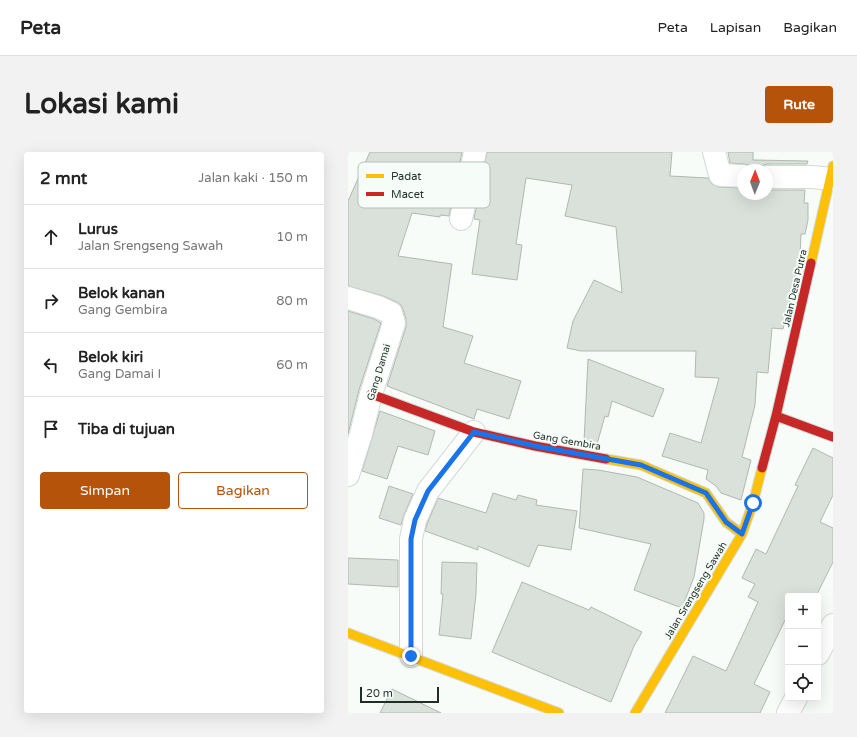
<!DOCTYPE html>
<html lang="id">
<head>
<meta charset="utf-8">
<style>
  :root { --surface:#fff; --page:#f2f2f2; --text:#222; --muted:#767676; --line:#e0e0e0; --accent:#b45309 }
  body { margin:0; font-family:"Varela Round",sans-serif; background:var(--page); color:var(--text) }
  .controls { position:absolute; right:12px; bottom:12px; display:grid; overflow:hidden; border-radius:4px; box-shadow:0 4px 16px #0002 }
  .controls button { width:36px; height:36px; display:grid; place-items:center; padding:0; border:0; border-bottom:1px solid var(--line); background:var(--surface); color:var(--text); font:20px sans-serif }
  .compass { position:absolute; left:389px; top:12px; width:36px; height:36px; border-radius:50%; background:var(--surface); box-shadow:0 4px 16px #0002; rotate:1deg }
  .scale { position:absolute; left:12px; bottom:10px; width:79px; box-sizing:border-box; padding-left:4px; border:2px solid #1f2e27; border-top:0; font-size:11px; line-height:14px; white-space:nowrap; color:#1f2e27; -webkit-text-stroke:3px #f6fdf9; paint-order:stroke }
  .stop { position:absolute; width:12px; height:12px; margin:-9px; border:3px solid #1a73e8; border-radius:50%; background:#fff }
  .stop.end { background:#1a73e8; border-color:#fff; box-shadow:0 1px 4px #0008 }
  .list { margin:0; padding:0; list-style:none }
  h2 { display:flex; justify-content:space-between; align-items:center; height:52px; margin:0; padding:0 16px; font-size:17px }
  h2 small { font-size:13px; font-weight:400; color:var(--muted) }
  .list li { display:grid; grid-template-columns:26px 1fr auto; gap:12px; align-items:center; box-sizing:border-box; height:64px; padding:0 16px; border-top:1px solid var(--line) }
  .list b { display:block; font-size:15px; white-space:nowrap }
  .list p { margin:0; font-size:13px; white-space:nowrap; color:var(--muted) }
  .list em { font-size:13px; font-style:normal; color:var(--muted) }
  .actions { display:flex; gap:8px; padding:12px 16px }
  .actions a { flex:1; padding:9px 0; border:1px solid var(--accent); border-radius:4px; text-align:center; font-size:14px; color:var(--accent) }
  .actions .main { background:var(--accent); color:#fff }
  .icon { flex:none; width:22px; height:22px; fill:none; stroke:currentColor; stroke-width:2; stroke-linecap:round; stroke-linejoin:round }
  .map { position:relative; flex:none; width:485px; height:561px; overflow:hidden; border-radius:4px }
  header { display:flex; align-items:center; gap:24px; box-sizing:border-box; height:56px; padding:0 20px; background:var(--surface); border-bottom:1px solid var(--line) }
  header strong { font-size:19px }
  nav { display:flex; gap:22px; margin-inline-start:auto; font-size:14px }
  .intro { display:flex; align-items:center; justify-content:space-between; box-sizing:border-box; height:96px; padding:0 24px }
  h1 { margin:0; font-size:28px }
  .button { padding:10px 18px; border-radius:4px; background:var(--accent); color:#fff; font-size:14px; font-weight:700 }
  main { display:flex; gap:24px; padding:0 24px }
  aside { flex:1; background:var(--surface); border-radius:4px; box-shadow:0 4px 16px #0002 }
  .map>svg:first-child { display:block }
  .building { fill:#dae1da; stroke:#b2b8b0 }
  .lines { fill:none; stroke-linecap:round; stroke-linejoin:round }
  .street-casing { stroke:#d1dbd6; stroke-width:24 }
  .slow-casing { stroke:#d1dbd6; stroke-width:11 }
  .jam-casing { stroke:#d1dbd6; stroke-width:11 }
  .street { stroke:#fefffe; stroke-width:22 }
  .slow { stroke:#ffc107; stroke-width:9 }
  .jam { stroke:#c62828; stroke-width:9 }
  .route { stroke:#1a73e8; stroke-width:5 }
  .labels { text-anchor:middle; stroke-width:4; stroke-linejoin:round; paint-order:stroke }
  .street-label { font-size:10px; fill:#1f2e27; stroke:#f6fdf9 }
  .key { fill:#f6fdf9; stroke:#b6bfba; stroke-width:1 }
  .key-label { font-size:11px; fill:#1f2e27 }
</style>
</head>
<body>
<header>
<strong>Peta</strong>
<nav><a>Peta</a><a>Lapisan</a><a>Bagikan</a></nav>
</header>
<div class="intro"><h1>Lokasi kami</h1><a class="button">Rute</a></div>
<main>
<aside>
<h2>2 mnt<small>Jalan kaki · 150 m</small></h2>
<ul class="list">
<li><svg class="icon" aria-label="ahead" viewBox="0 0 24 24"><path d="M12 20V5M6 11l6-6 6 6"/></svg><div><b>Lurus</b><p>Jalan Srengseng Sawah</p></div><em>10 m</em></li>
<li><svg class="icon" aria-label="right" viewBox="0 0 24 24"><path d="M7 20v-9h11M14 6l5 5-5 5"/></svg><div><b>Belok kanan</b><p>Gang Gembira</p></div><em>80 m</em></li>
<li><svg class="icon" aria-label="left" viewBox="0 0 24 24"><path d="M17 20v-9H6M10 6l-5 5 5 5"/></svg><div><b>Belok kiri</b><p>Gang Damai I</p></div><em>60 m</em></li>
<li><svg class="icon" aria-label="arrive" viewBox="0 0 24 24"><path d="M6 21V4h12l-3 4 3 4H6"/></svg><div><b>Tiba di tujuan</b></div></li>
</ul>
<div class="actions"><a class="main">Simpan</a><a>Bagikan</a></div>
</aside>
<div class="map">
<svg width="485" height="561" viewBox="0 0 485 561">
  <rect width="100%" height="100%" fill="#f7fcf9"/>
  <path class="building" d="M22 0H114L101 64 92 63V65L64 61 50 104 104 112 95 175 125 184 116 211 173 229 161 267 129 257 126 267 39 234 58 175V167L55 157 53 153 49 150 35 144 0 134V49Z
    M139 0H324L322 24 360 26 364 32 371 35 395 36V42H419V38H457L456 51H460V68L457 82H453L452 105 435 177 424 176 420 221 409 220 407 253 394 305 403 308 393 348 373 341 368 334 358 327 360 318 314 304 322 281 353 291 371 226 347 225 348 199H233L219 196 225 169 246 128 274 141 268 75 217 64 224 33 178 26 168 92 174 93 169 128 124 122 132 68 126 67Z
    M380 0H405V8L460 9 459 12H419L413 14 409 18H406L401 13 396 12 382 11Z
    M0 159 26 167 33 171 11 238 0 282Z
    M240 207 316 237 305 265 264 249 260 265 257 264 249 292 236 290Z
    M32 259 87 279 80 303 50 294 39 327 14 319Z
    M465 296 485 306V343L472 370 485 376V410L468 444H440V462L406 532 422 540 412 561H317L345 504 378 519 410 450 400 445 407 432 394 426 408 397 418 402 450 334 447 333Z
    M235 317 250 318 289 325 350 351 356 361V367L346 425 334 456 286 438 303 392 231 376Z
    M41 334 65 342 56 363 53 373 31 366Z
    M145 341 168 348 170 343 189 348 188 353 229 359 223 398 190 393 181 415 130 394V398L77 379 79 372 90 346 138 361Z
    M0 406 50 408V435L0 432Z
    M94 410 129 411 128 442 123 487 91 483 95 442H93Z
    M174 430 241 458 243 455 294 480 286 494 263 550 144 500Z
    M44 537 93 561H32Z"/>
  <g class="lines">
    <g class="street-casing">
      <path id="street" d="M366 0 372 23 395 24
        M419 25H464L483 27
        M113 67 127 0
        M0 146 30 155 43 161 46 171 23 242 13 282 0 323
        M470 502 485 473
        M63 504V387L67 368 80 339 126 280
        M440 561 448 546"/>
    </g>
    <g class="slow-casing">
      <path id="slow" d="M463 111 485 14
        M258 307 293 313 358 341 378 370 394 382
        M0 481 211 561
        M287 561 394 382 405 351 414 316"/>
    </g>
    <g class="jam-casing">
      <path id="jam" d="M23 242 126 280 187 294 258 307
        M428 264 485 285
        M414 316 428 264 463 111"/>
    </g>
    <use href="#street" class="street"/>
    <use href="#slow" class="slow"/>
    <use href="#jam" class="jam"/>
  </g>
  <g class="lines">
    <path class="route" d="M63 504V387L67 368 80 339 126 280 187 294 293 313 358 341 378 370 394 382 405 351"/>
  </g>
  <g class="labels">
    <g class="street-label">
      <text transform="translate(446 136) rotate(-77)" y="4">Jalan Desa Putra</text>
      <text transform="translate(30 220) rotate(-73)" y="4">Gang Damai</text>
      <text transform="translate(219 288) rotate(10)" y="4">Gang Gembira</text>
      <text transform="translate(347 438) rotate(-59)" y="4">Jalan Srengseng Sawah</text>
    </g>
  </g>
  <rect x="10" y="10" width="132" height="46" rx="6" class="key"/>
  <rect x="18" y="22" width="18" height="4" fill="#ffc107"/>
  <rect x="18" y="40" width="18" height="4" fill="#c62828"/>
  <g class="key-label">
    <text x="43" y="28">Padat</text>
    <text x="43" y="46">Macet</text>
  </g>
</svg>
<div class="controls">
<button>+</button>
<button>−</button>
<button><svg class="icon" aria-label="locate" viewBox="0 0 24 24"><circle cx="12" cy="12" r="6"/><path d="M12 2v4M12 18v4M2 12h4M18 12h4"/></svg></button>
</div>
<svg class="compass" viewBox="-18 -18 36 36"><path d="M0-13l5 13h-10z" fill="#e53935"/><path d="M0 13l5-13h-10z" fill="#767676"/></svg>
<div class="scale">20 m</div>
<div class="stop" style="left:405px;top:351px"></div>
<div class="stop end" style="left:63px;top:504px"></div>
</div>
</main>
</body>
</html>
